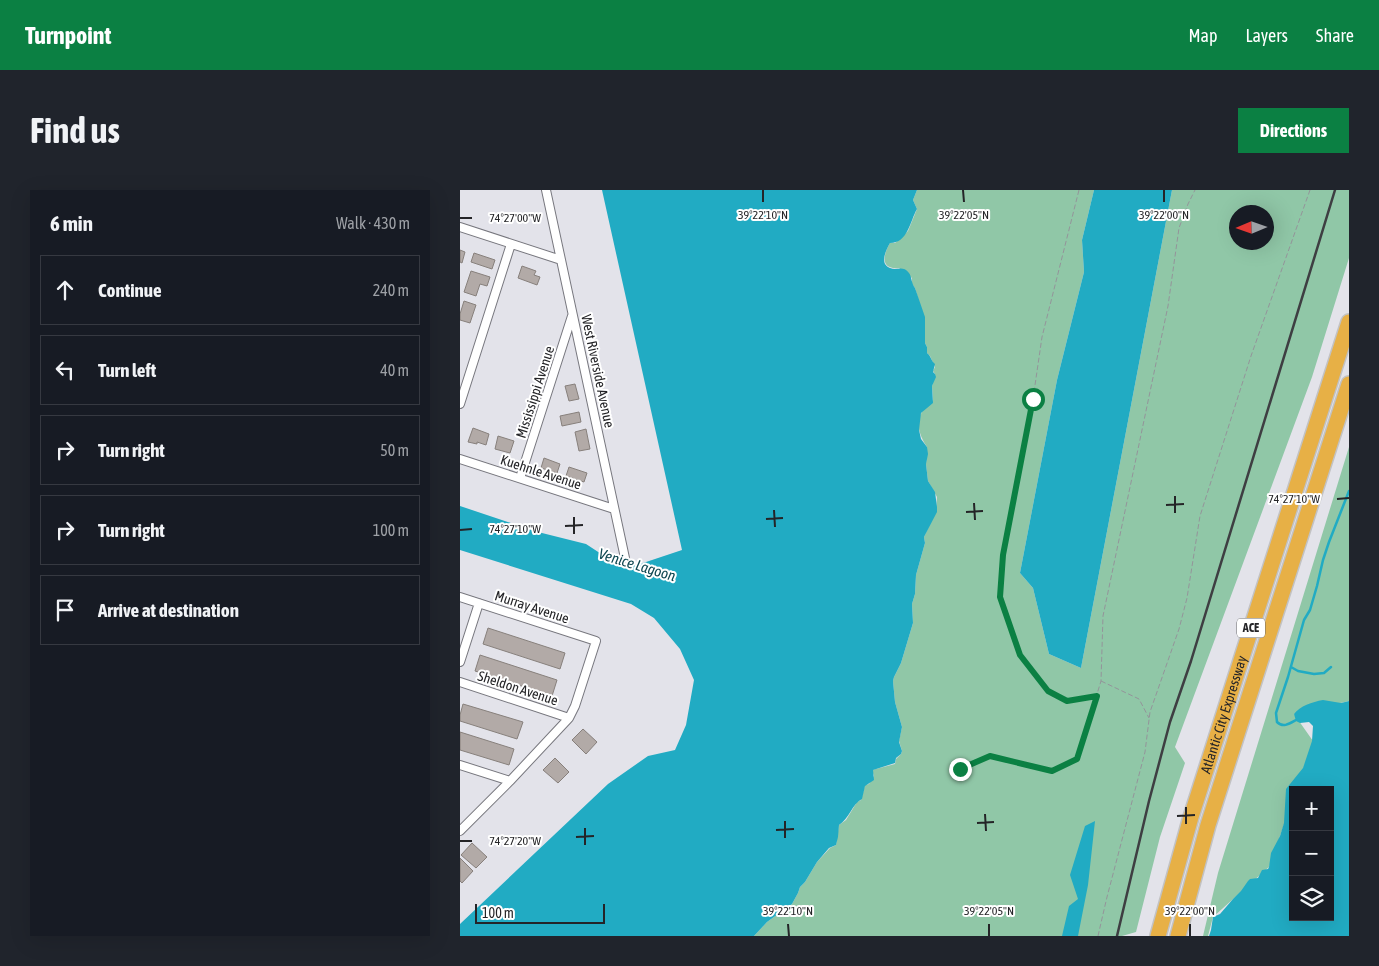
<!DOCTYPE html>
<html lang="en">
<head>
<meta charset="utf-8">
<style>
  :root { --surface:#171b24; --page:#20242c; --text:#f1f3f6; --muted:#9ea1a6; --line:#363941; --accent:#0b8043 }
  body { margin:0; font-family:"Asap Condensed",sans-serif; background:var(--page); color:var(--text) }
  .controls { position:absolute; right:15px; bottom:15px; display:grid; overflow:hidden; border-radius:0px; box-shadow:0 5px 20px #0002 }
  .controls button { width:45px; height:45px; display:grid; place-items:center; padding:0; border:0; border-bottom:1px solid var(--line); background:var(--surface); color:var(--text); font:25px sans-serif }
  .compass { position:absolute; left:769px; top:15px; width:45px; height:45px; border-radius:50%; background:var(--surface); box-shadow:0 5px 20px #0002; rotate:268deg }
  .scale { position:absolute; left:15px; bottom:12px; width:130px; box-sizing:border-box; padding-left:5px; border:2px solid #242427; border-top:0; font-size:14px; line-height:18px; white-space:nowrap; color:#242427; -webkit-text-stroke:4px #fff; paint-order:stroke }
  .stop { position:absolute; width:15px; height:15px; margin:-11px; border:4px solid #0b8043; border-radius:50%; background:#fff }
  .stop.end { background:#0b8043; border-color:#fff; box-shadow:0 1px 5px #0008 }
  .list { margin:0; padding:0; list-style:none }
  h2 { display:flex; justify-content:space-between; align-items:center; height:65px; margin:0; padding:0 20px; font-size:21px }
  h2 small { font-size:16px; font-weight:400; color:var(--muted) }
  .list li { display:grid; grid-template-columns:32px 1fr auto; gap:15px; align-items:center; box-sizing:border-box; height:70px; margin:0 10px 10px; padding:0 10px; border:1px solid var(--line); border-radius:0px }
  .list b { display:block; font-size:19px; white-space:nowrap }
  .list em { font-size:16px; font-style:normal; color:var(--muted) }
  .icon { flex:none; width:28px; height:28px; fill:none; stroke:currentColor; stroke-width:2; stroke-linecap:round; stroke-linejoin:round }
  .map { position:relative; flex:none; width:889px; height:746px; overflow:hidden; border-radius:0px }
  header { display:flex; align-items:center; gap:30px; box-sizing:border-box; height:70px; padding:0 25px; background:var(--accent); color:#fff }
  header strong { font-size:24px }
  nav { display:flex; gap:28px; margin-inline-start:auto; font-size:18px }
  .intro { display:flex; align-items:center; justify-content:space-between; box-sizing:border-box; height:120px; padding:0 30px }
  h1 { margin:0; font-size:35px }
  .button { padding:12px 22px; border-radius:0px; background:var(--accent); color:#fff; font-size:18px; font-weight:700 }
  main { display:flex; gap:30px; padding:0 30px }
  aside { flex:1; background:var(--surface); border-radius:0px; box-shadow:0 5px 20px #0002 }
  .map>svg:first-child { display:block }
  .green { fill:#90c7a7; fill-rule:evenodd }
  .water { fill:#21abc3; fill-rule:evenodd }
  .lines { fill:none; stroke-linecap:round; stroke-linejoin:round }
  .stream { stroke:#21abc3; stroke-width:2.5 }
  .building { fill:#b2aaa7; stroke:#87807c }
  .minor-casing { stroke:#77777e; stroke-width:10 }
  .motorway-casing { stroke:#c2c2c3; stroke-width:18 }
  .path { stroke:#94949a; stroke-width:1; stroke-dasharray:5 2.5; stroke-linecap:butt }
  .minor { stroke:#fff; stroke-width:8 }
  .motorway { stroke:#e7b046; stroke-width:15 }
  .rail { stroke:#3e3e42; stroke-width:2.5 }
  .route { stroke:#0b8043; stroke-width:6 }
  .ticks { fill:none; stroke:#242427; stroke-width:2 }
  .labels { text-anchor:middle; stroke-width:4; stroke-linejoin:round; paint-order:stroke }
  .shield { fill:#fff; stroke:#666668; stroke-width:1 }
  .shield-label { font-size:12px; font-weight:bold; fill:#242427 }
  .street-label { font-size:14px; fill:#242427; stroke:#fff }
  .water-label { font-size:15px; font-style:italic; fill:#0f4751; stroke:#fff }
  .ticks-label { font-size:12px; text-anchor:middle; fill:#242427; stroke:#fff; stroke-width:4; stroke-linejoin:round; paint-order:stroke }
</style>
</head>
<body>
<header>
<strong>Turnpoint</strong>
<nav><a>Map</a><a>Layers</a><a>Share</a></nav>
</header>
<div class="intro"><h1>Find us</h1><a class="button">Directions</a></div>
<main>
<aside>
<h2>6 min<small>Walk · 430 m</small></h2>
<ul class="list">
<li><svg class="icon" aria-label="ahead" viewBox="0 0 24 24"><path d="M12 20V5M6 11l6-6 6 6"/></svg><div><b>Continue</b></div><em>240 m</em></li>
<li><svg class="icon" aria-label="left" viewBox="0 0 24 24"><path d="M17 20v-9H6M10 6l-5 5 5 5"/></svg><div><b>Turn left</b></div><em>40 m</em></li>
<li><svg class="icon" aria-label="right" viewBox="0 0 24 24"><path d="M7 20v-9h11M14 6l5 5-5 5"/></svg><div><b>Turn right</b></div><em>50 m</em></li>
<li><svg class="icon" aria-label="right" viewBox="0 0 24 24"><path d="M7 20v-9h11M14 6l5 5-5 5"/></svg><div><b>Turn right</b></div><em>100 m</em></li>
<li><svg class="icon" aria-label="arrive" viewBox="0 0 24 24"><path d="M6 21V4h12l-3 4 3 4H6"/></svg><div><b>Arrive at destination</b></div></li>
</ul>
</aside>
<div class="map">
<svg width="889" height="746" viewBox="0 0 889 746">
  <rect width="100%" height="100%" fill="#e3e3ea"/>
  <path class="green" d="M457 0H634L622 50 624 82 597 190 560 383 573 398 589 464 621 478 712 0H889V68L852 187 715 557 725 573 700 647 676 742 662 746H294L307 732 332 714 338 703 340 697 345 692 357 672 370 658 376 655 379 635 386 630 397 612 401 610 405 595 409 594 414 586 412 580 435 574 436 569 441 564 442 561 439 551 442 537 435 512 433 491 434 487 441 473 453 433 452 414 455 404 456 385 465 353 464 347 476 322 477 307 468 291 466 274 467 257C461 248 454 233 462 222 464 218 470 214 473 210L472 196 475 184 473 181 475 177 470 166 467 163V157L465 153V132L455 98 452 94V88L439 78C420 80 423 65 430 53H435L448 41 457 19 453 10ZM776 22H806V52H776Z
    M889 257V511L834 524 853 551 836 600H833V609L809 677 753 727 748 746H743L758 683Z"/>
  <path class="water" d="M142 0H457L453 10 457 19C450 31 448 53 430 53 426 60 419 74 430 78 437 81 443 75 449 83 452 87 451 93 455 98L465 127V153L467 157V163C471 166 471 171 475 174L473 182 475 184 476 187 472 196 473 213 461 223 459 240 461 249 467 257 468 264 466 274 468 291 475 302 477 317V322L464 347 465 353 456 385 455 404 452 414 453 433 441 473 434 487 433 491 435 512 442 537 439 552 442 561 441 564 436 568 435 573 413 580 414 590 405 596 402 609C392 614 389 629 379 635L378 647 376 655 369 658 357 672 345 692 340 697 338 703 332 714 307 732 294 746H0V734L148 594 188 566 215 560 226 535 234 490 220 459 194 428 171 414 0 360V316L78 342 126 354 155 373 177 375 222 360Z
    M634 0H712L621 478 589 464 573 398 560 383 597 190 624 82 622 50Z
    M863 510 881 513 889 511V746H749L751 740 753 727 760 724 773 709 781 701 788 691 790 689 798 688 802 680 808 679 809 677 811 663 820 646 824 633 826 599 843 578 852 551 853 536 849 532 840 533 836 531 834 524C840 516 852 512 863 510ZM833 600H870V727H833Z
    M635 631 628 695 618 746H602L609 716 618 709 610 685 625 636Z"/>
  <g class="lines">
    <path class="stream" d="M831 477 838 481 854 484 864 483 871 477
      M836 530C829 534 823 538 817 532L816 523 828 487 844 430 850 420 857 396 863 370 869 352 889 301"/>
  </g>
  <path class="building" d="M0 60 5 62 2 73 0 72Z
    M14 63 35 70 32 79 11 72Z
    M62 76 76 81 74 85 80 87 77 95 58 88Z
    M11 81 30 87 27 96 20 94 16 106 4 102Z
    M4 111 16 115 10 133 0 130V124Z
    M115 194 119 209 109 211 105 196Z
    M119 222 121 232 102 236 100 226Z
    M13 238 29 244 26 255 17 252V254L8 252Z
    M126 239 130 259 119 261 115 242Z
    M38 246 54 251 50 263 35 259Z
    M84 268 100 274 97 283 81 278Z
    M109 277 127 283 124 292 106 286Z
    M28 438 105 463 100 479 23 454Z
    M20 465 97 490 92 506 15 481Z
    M3 514 63 532 57 549 0 531V525Z
    M123 539 137 552 126 564 112 550Z
    M0 542 54 559 49 575 0 560Z
    M95 568 109 582 98 593 83 580Z
    M12 653 27 667 16 678 1 665Z
    M0 668 13 681 2 693 0 691Z"/>
  <g class="lines">
    <g class="minor-casing">
      <path id="minor" d="M86 0 165 368
        M0 37 101 70
        M0 214 51 54
        M0 269 154 319
        M60 288 112 126
        M0 407 136 451 115 516 109 528 50 591 0 641
        M0 472 19 413
        M0 492 109 528
        M0 575 50 591"/>
    </g>
    <g class="motorway-casing">
      <g id="motorway">
        <path id="s1" d="M698 746 731 627 889 132"/>
        <path d="M718 746 748 635 889 194"/>
      </g>
    </g>
    <path class="path" d="M619 0 582 147 573 209 543 365 540 407 560 465 588 501 607 511 636 506
      M641 491 679 509 689 528
      M500 579 530 566 592 581 617 569 641 491 643 426 708 116 719 38 728 14 735 0
      M638 746 647 707 685 562 690 522 719 439 727 408 740 326 791 166 850 0"/>
    <use href="#minor" class="minor"/>
    <use href="#motorway" class="motorway"/>
    <path class="rail" d="M657 746 689 611 710 532 731 471 875 0"/>
  </g>
  <g class="lines">
    <path class="route" d="M500 579 530 566 592 581 617 569 637 506 607 511 588 501 560 465 540 407 543 365 573 209"/>
  </g>
  <path class="ticks" d="M303 0V12M503 0 504 12M704 0V12M0 28H12M715 306V323M877 309 889 308M514 313 515 330M706 315 724 314M314 320 315 337M506 322 523 321M114 327V344M306 329 323 328M105 336 123 335M0 340 12 339M726 617V634M525 624 526 641M717 626 735 625M325 631V648M517 633 534 632M125 638V655M316 640 334 639M116 647 134 646M0 651H12M328 734 329 746M529 734V746M730 734V746"/>
  <g class="labels">
    <rect class="shield" x="777" y="428.5" width="28" height="19" rx="4"/>
    <g class="shield-label">
      <text x="791" y="442">ACE</text>
    </g>
    <g class="street-label">
      <text transform="translate(138 181) rotate(78)" y="5">West Riverside Avenue</text>
      <text transform="translate(75 202) rotate(-72)" y="5">Mississippi Avenue</text>
      <text transform="translate(81 282) rotate(18)" y="5">Kuehnle Avenue</text>
      <text transform="translate(72 417) rotate(18)" y="5">Murray Avenue</text>
      <text transform="translate(58 498) rotate(18)" y="5">Sheldon Avenue</text>
      <text dy="5" stroke="none"><textPath href="#s1" startOffset="231">Atlantic City Expressway</textPath></text>
    </g>
    <g class="water-label">
      <text transform="translate(177 375) rotate(17)" y="5">Venice Lagoon</text>
    </g>
  </g>
  <g class="ticks-label">
    <text x="303" y="29">39°22'10"N</text>
    <text x="504" y="29">39°22'05"N</text>
    <text x="704" y="29">39°22'00"N</text>
    <text x="55" y="32">74°27'00"W</text>
    <text x="834" y="313">74°27'10"W</text>
    <text x="55" y="343">74°27'10"W</text>
    <text x="55" y="655">74°27'20"W</text>
    <text x="328" y="725">39°22'10"N</text>
    <text x="529" y="725">39°22'05"N</text>
    <text x="730" y="725">39°22'00"N</text>
  </g>
</svg>
<div class="controls">
<button>+</button>
<button>−</button>
<button><svg class="icon" aria-label="layers" viewBox="0 0 24 24"><path d="M12 4l9 5-9 5-9-5zM3 14l9 5 9-5"/></svg></button>
</div>
<svg class="compass" viewBox="-18 -18 36 36"><path d="M0-13l5 13h-10z" fill="#e53935"/><path d="M0 13l5-13h-10z" fill="#9ea1a6"/></svg>
<div class="scale">100 m</div>
<div class="stop" style="left:573px;top:209px"></div>
<div class="stop end" style="left:500px;top:579px"></div>
</div>
</main>
</body>
</html>
